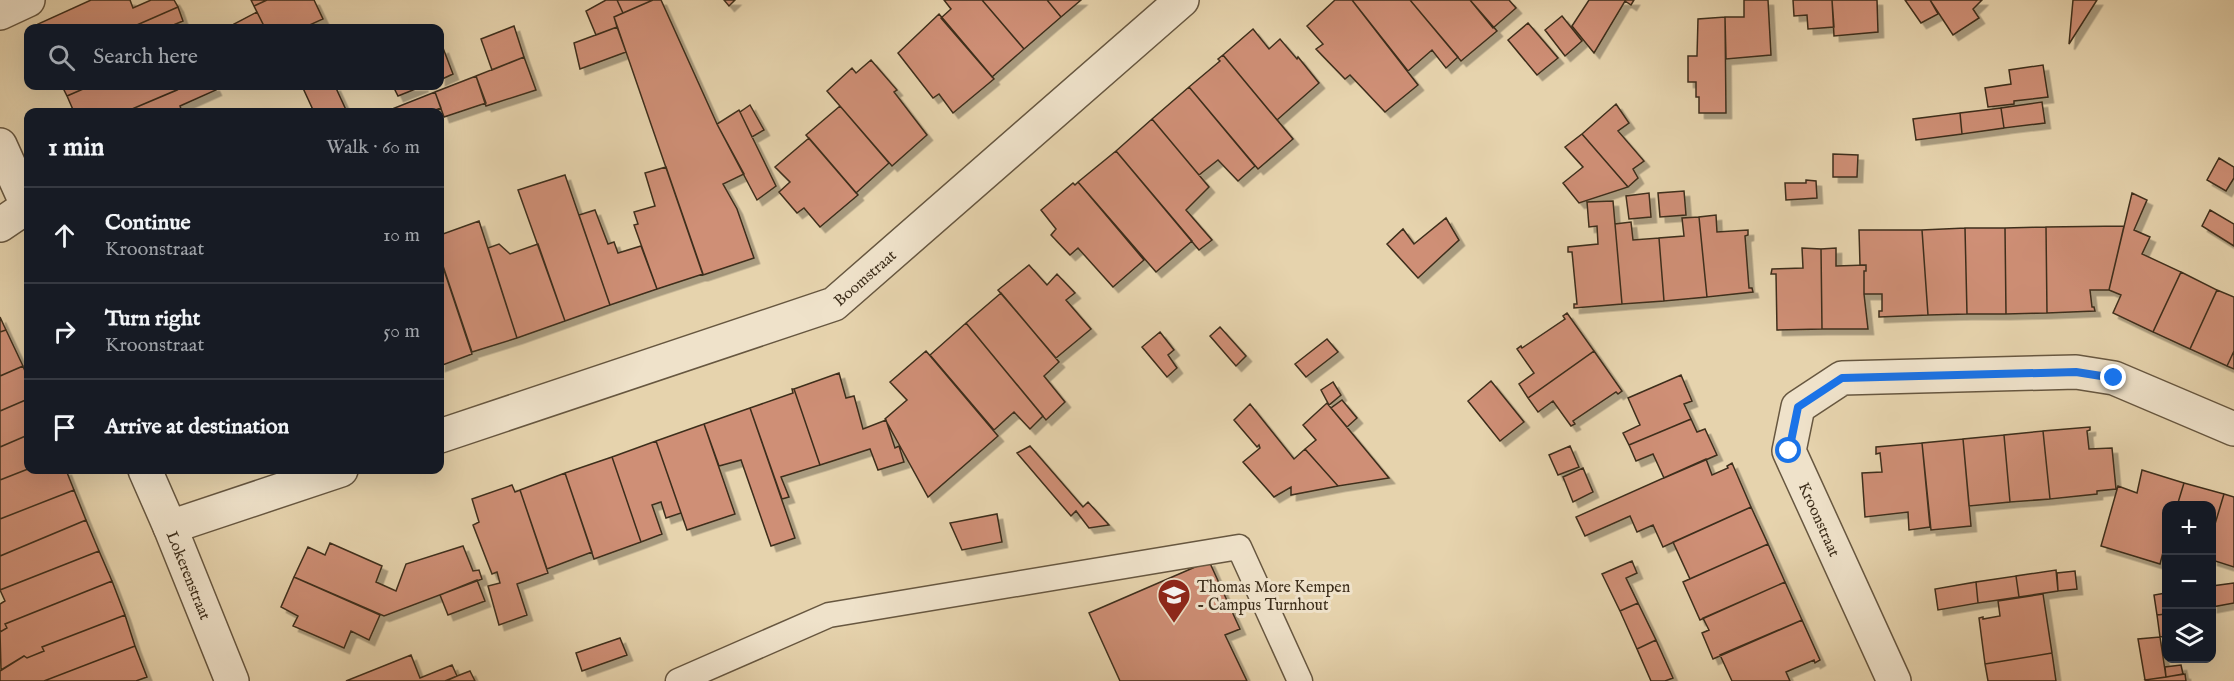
<!DOCTYPE html>
<html lang="en">
<head>
<meta charset="utf-8">
<style>
  :root { --surface:#171b24; --page:#242831; --text:#f1f3f6; --muted:#9ea1a6; --line:#363941 }
  body { margin:0; font-family:"IM FELL English",serif; background:var(--page); color:var(--text) }
  .controls { position:absolute; right:18px; bottom:18px; display:grid; overflow:hidden; border-radius:12px; box-shadow:0 6px 24px #0002 }
  .controls button { width:54px; height:54px; display:grid; place-items:center; padding:0; border:0; border-bottom:2px solid var(--line); background:var(--surface); color:var(--text); font:30px sans-serif }
  .stop { position:absolute; width:18px; height:18px; margin:-14px; border:4px solid #1a73e8; border-radius:50%; background:#fff }
  .stop.end { background:#1a73e8; border-color:#fff; box-shadow:0 2px 6px #0008 }
  .list { margin:0; padding:0; list-style:none }
  h2 { display:flex; justify-content:space-between; align-items:center; height:78px; margin:0; padding:0 24px; font-size:26px }
  h2 small { font-size:20px; font-weight:400; color:var(--muted) }
  .list li { display:grid; grid-template-columns:39px 1fr auto; gap:18px; align-items:center; box-sizing:border-box; height:96px; padding:0 24px; border-top:2px solid var(--line) }
  .list b { display:block; font-size:22px; white-space:nowrap }
  .list p { margin:0; font-size:20px; white-space:nowrap; color:var(--muted) }
  .list em { font-size:20px; font-style:normal; color:var(--muted) }
  .icon { flex:none; width:33px; height:33px; fill:none; stroke:currentColor; stroke-width:2; stroke-linecap:round; stroke-linejoin:round }
  .map { position:relative; flex:none; width:2234px; height:681px; overflow:hidden }
  .search { position:absolute; background:var(--surface); box-shadow:0 6px 24px #0002; left:24px; top:24px; width:420px; height:66px; display:flex; align-items:center; gap:15px; box-sizing:border-box; padding:0 21px; border-radius:12px; color:var(--muted); font-size:22px }
  .panel { position:absolute; background:var(--surface); box-shadow:0 6px 24px #0002; left:24px; top:108px; width:420px; height:366px; border-radius:12px }
  .map>svg:first-child { display:block }
  .building { fill:#cf8f76; stroke:#3d2e1b; stroke-width:1.5; filter:url(#shadow) }
  .lines { fill:none; stroke-linecap:round; stroke-linejoin:round }
  .service-casing { stroke:#675740; stroke-width:27 }
  .minor-casing { stroke:#675740; stroke-width:36 }
  .service { stroke:#efe2ca; stroke-width:24 }
  .minor { stroke:#efe2ca; stroke-width:33 }
  .route { stroke:#1a73e8; stroke-width:8 }
  .labels { text-anchor:middle; stroke-width:6; stroke-linejoin:round; paint-order:stroke }
  .street-label { font-size:16px; fill:#3d2e1b; stroke:#efe2ca }
  .poi-label { font-size:16px; fill:#3d2e1b; stroke:#efe2ca; text-anchor:start }
</style>
</head>
<body>
<div class="map">
<svg width="2234" height="681" viewBox="0 0 2234 681">
  <defs>
    <filter id="shadow"><feDropShadow dx="5.5" dy="5.5" stdDeviation="0" flood-color="#0004"/></filter>
  </defs>
  <rect width="100%" height="100%" fill="#e6d3ad"/>
  <filter id="stains"><feTurbulence type="fractalNoise" baseFrequency=".00333" numOctaves="4"/><feColorMatrix values="0 0 0 0 .2 0 0 0 0 .09 0 0 0 0 .02 0 0 0 .5 -.17"/></filter>
  <radialGradient id="worn" r=".72"><stop offset=".6" stop-color="#630" stop-opacity="0"/><stop offset="1" stop-color="#630" stop-opacity=".3"/></radialGradient>
  <path class="building" d="M91 0H130L133 8 151 0H174L178 7 130 28H40L38 24Z
    M251 0H267L254 6Z
    M267 0H314L323 19 303 28H265L254 6Z
    M617 0 623 13 614 17 617 27 596 35 586 11 606 0Z
    M617 0H653L623 13Z
    M653 0H661L717 124 744 174 723 184 737 209 754 258 703 275 614 17Z
    M724 0H735L729 6Z
    M944 0H982L1024 49 992 77 941 18 951 9Z
    M982 0H1047L1061 17 1024 49Z
    M1047 0H1081L1061 17Z
    M1335 0H1352L1418 85 1385 112 1350 75 1345 79 1316 49 1323 44 1307 26Z
    M1352 0H1410L1458 57 1446 68 1432 50 1408 71Z
    M1410 0H1470L1497 31 1461 61Z
    M1470 0H1509L1516 8 1493 28Z
    M1589 0H1634L1631 5 1625 1 1594 53 1572 26Z
    M1744 0H1768L1771 55 1726 59 1725 17H1744Z
    M1793 0H1832L1834 27 1808 29 1807 15 1794 16Z
    M1832 0H1877L1878 32 1834 36Z
    M1905 0H1930L1938 14 1921 23Z
    M1930 0H1982L1973 9 1979 18 1953 35Z
    M2073 0H2097L2069 44Z
    M178 7 183 21 166 28H130Z
    M257 12 265 28H236L234 24Z
    M939 14 994 79 953 113 939 94 933 98 898 53Z
    M1562 16 1582 41 1565 56 1545 30Z
    M1725 17 1726 113H1699V97H1696V82H1688V56H1697L1698 19Z
    M1528 23 1558 58 1537 75 1508 40Z
    M514 26 524 57 492 70 481 39Z
    M617 27 626 52 580 69 574 43Z
    M1253 29 1269 49 1280 39 1297 59 1298 57 1319 83 1277 120 1223 55Z
    M443 48 453 74 440 80V49Z
    M1223 55 1293 139 1258 169 1189 87 1220 61 1218 59Z
    M524 57 536 90 486 106 476 76Z
    M871 60 897 90 894 92 927 135 892 166 827 91 852 68 856 73Z
    M2043 65 2048 97 2014 101V104L1988 107 1985 88 2011 84 2009 70Z
    M476 76 486 103 444 117 435 92Z
    M62 86H90L67 96Z
    M90 86H175L177 90 125 112H74L67 96Z
    M186 86H214L216 90 180 106 182 112H125Z
    M302 86H335L347 112H314Z
    M393 86H423L398 96Z
    M1189 87 1255 166 1238 181 1218 160 1199 175 1152 119Z
    M435 92 441 108 429 112H388L387 111Z
    M2042 102 2045 123 2004 128 2001 108Z
    M1616 104 1629 123 1618 131 1644 161 1633 169 1638 178 1628 187 1582 134Z
    M750 105 764 130 752 137 740 112Z
    M840 106 889 163 856 193 806 135Z
    M2001 108 2004 128 1962 134 1960 113Z
    M739 110 776 186 757 200 717 124Z
    M1960 113 1962 134 1916 140 1913 119Z
    M1152 119 1209 187 1186 210 1212 240 1199 250 1116 151Z
    M1582 134 1628 187 1579 203 1563 183 1583 167 1565 147Z
    M809 138 858 195 820 227 804 208 797 213 779 192 790 182 775 167Z
    M1116 151 1192 241 1156 272 1078 182Z
    M1833 154 1858 155 1857 177H1833Z
    M2219 158 2234 167V178L2226 191 2207 180Z
    M666 167 703 274 657 289 634 225 638 224 634 212 655 206 645 173Z
    M565 175 610 305 565 321 518 190Z
    M1806 180 1816 181 1817 198 1786 200 1785 183H1806Z
    M1078 182 1144 260 1113 287 1078 248 1070 255 1051 235 1056 229 1041 210 1073 183 1075 185Z
    M1684 191 1686 215 1660 217 1658 193Z
    M1649 193 1651 217 1629 219 1626 196Z
    M2132 193 2147 200 2134 230 2150 237 2142 254 2181 272 2153 332 2113 313 2121 295 2109 290Z
    M1613 201 1622 304 1574 308V304H1577L1572 252H1568V247L1598 244 1597 226 1589 227 1587 202Z
    M595 210 608 244 614 242 618 253 641 246 657 289 610 305 579 215Z
    M2210 210 2234 224V246L2202 226Z
    M1716 215 1717 232 1748 230V235L1745 236 1749 288H1752L1753 292 1707 297 1699 217Z
    M1699 217 1707 297 1664 301 1659 238 1684 236 1682 218Z
    M1446 218 1459 240 1418 278 1387 244 1403 229 1414 244Z
    M479 221 517 338 472 352 440 257V235Z
    M1631 222 1633 240 1659 238 1664 301 1622 304 1615 224Z
    M2124 226 2109 290H2090L2092 307H2094L2095 311 2047 313 2046 227Z
    M2046 227 2047 313 2006 314 2005 228Z
    M1965 228H2005L2006 314H1967Z
    M1965 228 1967 314 1928 315 1922 230Z
    M1859 230H1922L1928 315 1879 317V311H1882V294H1864V271H1866V265H1860Z
    M499 244 510 254 538 244 565 321 517 338 488 248Z
    M1802 248 1821 249 1822 329 1777 330 1776 274H1771L1772 269 1803 268Z
    M1836 248V266L1866 265V271H1864V294L1868 329H1822L1821 249Z
    M440 258 472 354 440 366Z
    M1029 265 1047 285 1057 274 1075 293 1066 300 1091 329 1056 358 998 290Z
    M2181 272 2217 290 2190 349 2153 332Z
    M2217 290 2234 297V351L2227 366 2190 349Z
    M1001 293 1059 362 1044 376 1065 402 1046 420 966 323Z
    M1567 313 1594 351 1528 398 1519 384 1534 373 1517 349 1521 346 1522 348 1565 319 1563 316Z
    M0 317 6 330 0 332Z
    M966 323 1043 416 1030 429 1014 412 994 430 930 355Z
    M1220 327 1246 356 1236 366 1210 336Z
    M6 330 23 366 0 376V332Z
    M1160 332 1174 350 1168 355 1177 368 1167 377 1142 347Z
    M1327 339 1338 352 1306 377 1295 364Z
    M926 351 998 436 928 497 885 419 907 400 890 382Z
    M1594 351 1622 391 1618 394 1616 392 1573 421 1575 424 1571 426 1553 401 1538 412 1528 398Z
    M2234 351V369L2227 366Z
    M23 366 28 379V399L0 411V376Z
    M839 373 846 398 854 396 863 429 886 420 895 448 899 446 904 462 878 470 870 449 820 465 794 389Z
    M1681 375 1692 401 1684 404 1691 419 1629 445 1623 433 1640 425 1628 398Z
    M1491 381 1524 422 1500 441 1468 401Z
    M1333 382 1341 395 1329 405 1321 390Z
    M792 389H794L820 465 781 477 789 497 782 499 750 408 793 393Z
    M28 399V435L0 447V411Z
    M1342 400 1357 418 1347 427 1331 408Z
    M1327 403 1331 408 1389 478 1338 486 1305 449 1316 440 1303 425Z
    M1250 404 1294 459 1305 449 1338 486 1291 495V487L1274 497 1243 462 1260 448 1259 445 1257 447 1234 420Z
    M750 408 795 538 771 546 741 460 719 466 704 424Z
    M1691 419 1697 432 1705 429 1717 455 1664 478 1653 454 1636 461 1629 445Z
    M704 424 735 514 687 530 656 441Z
    M2090 427V430L2087 431 2089 449 2112 448 2116 489 2097 491V494L2050 499 2043 431Z
    M2043 431 2050 499 2010 502 2004 435Z
    M28 435V469L0 480V447Z
    M2004 435 2010 502 1969 506 1963 439Z
    M1963 439 1971 526 1931 530 1922 443Z
    M656 441 681 513 666 518 661 502 652 505 662 534 641 542 612 457Z
    M1922 443 1930 527 1909 530 1908 512 1865 517 1862 473 1882 472 1880 453 1876 454V447Z
    M1030 446 1083 507 1088 502 1109 525 1089 528 1076 511 1071 516 1017 453Z
    M1570 446 1579 467 1558 475 1549 455Z
    M612 457 641 542 594 559 565 473Z
    M1706 459 1712 475 1728 468 1727 466 1732 463 1751 507 1663 547 1653 525 1637 532 1630 516 1585 536 1576 517Z
    M1583 468 1593 492 1573 502 1563 477Z
    M28 469 66 470 74 490 0 519V480Z
    M2142 470 2184 483 2177 506H2166V541L2160 564 2101 546 2118 486 2137 493Z
    M565 473 592 552 547 569 520 490Z
    M2184 483 2224 494 2212 534V506H2177Z
    M512 485 515 492 520 490 548 573 517 584 527 615 499 625 488 586 500 583 497 572 492 574 473 525 479 522 472 499Z
    M74 490 86 520 0 556V519Z
    M2224 494 2234 497V567L2212 560V534Z
    M1751 507 1768 544 1690 579 1673 542Z
    M997 514 1002 542 962 550 950 523Z
    M86 520 99 551 0 590V556Z
    M330 543 382 566 376 582 396 591 406 564 463 546 473 571 479 570 482 579 384 616 294 577 308 547 325 555Z
    M1768 544 1785 582 1700 620 1683 582Z
    M99 551 112 581 5 624 7 628 0 632V604L5 601 0 590Z
    M1209 561 1240 629 1225 635 1247 681H1120L1089 613Z
    M1632 561 1637 573 1626 578 1638 603 1620 611 1602 574Z
    M2056 570 2058 591 2019 597 2016 576Z
    M2075 571 2077 589 2058 591 2057 573Z
    M2016 576 2019 597 1978 603 1976 582Z
    M294 577 380 615 369 640 351 631 344 648 293 626 298 616 281 607Z
    M477 580 485 601 448 615 440 595Z
    M112 581 125 615 42 647 44 651 27 658 24 656 1 670 0 632 7 628 5 624Z
    M1785 582 1802 620 1713 659 1702 633 1709 630 1703 618Z
    M1976 582 1978 603 1938 610 1935 589Z
    M2234 583V603L2212 607V586Z
    M2166 593V614L2157 615 2154 595Z
    M2043 594 2052 653 1985 664 1979 618 1983 617V619L2000 616 1998 601Z
    M1638 603 1656 640 1637 649 1620 611Z
    M2166 614V636L2160 637 2157 615Z
    M125 615 135 646 44 681H0V671L24 656 27 658 44 651 42 647Z
    M1802 620 1820 660 1815 663 1814 660 1786 672 1790 681H1732L1720 655Z
    M2160 637 2166 677 2145 680 2138 639Z
    M620 638 627 655 582 671 576 653Z
    M1656 640 1673 678 1665 681H1651L1637 649Z
    M135 646 147 677 136 681H44Z
    M2052 653 2056 681H1988L1985 664Z
    M411 655 420 678 452 665 457 676 445 681H346Z
    M2181 665 2183 674 2166 677 2165 667Z
    M470 671 475 681H446L457 676Z
    M2185 674 2186 681H2146L2145 680Z"/>
  <g class="lines">
    <g class="service-casing">
      <path id="service" d="M678 681 829 615 1239 547 1300 681"/>
    </g>
    <g class="minor-casing">
      <g id="minor">
        <path d="M0 13 28 0"/>
        <path d="M0 145 28 207"/>
        <path d="M0 225 28 206"/>
        <path id="s1" d="M440 436 834 304 1182 0"/>
        <path id="s2" d="M145 470 170 527 232 681"/>
        <path d="M170 527 341 470"/>
        <path d="M1894 681 1789 451 1798 407 1842 378 2076 372 2114 378 2234 429"/>
      </g>
    </g>
    <use href="#service" class="service"/>
    <use href="#minor" class="minor"/>
  </g>
  <g class="lines">
    <path class="route" d="M1789 451 1798 407 1842 378 2076 372 2114 378"/>
  </g>
  <defs>
    <g id="university-pin" transform="scale(1.725)"><path d="M0 17L-7.5 6A9.5 9.5 0 1 1 7.5 6Z" fill="#8f2418" stroke="#efe2ca"/><path d="M0-5L7-2L0 1L-7-2ZM-4 1L0 2.5L4 1V4Q0 6-4 4Z" fill="#fff"/></g>
  </defs>
  <g fill-rule="evenodd">
    <use href="#university-pin" x="1174" y="595"/>
  </g>
  <g class="labels">
    <g class="street-label">
      <text dy="6" stroke="none"><textPath href="#s1" startOffset="456">Boomstraat</textPath></text>
      <text transform="translate(1820 519) rotate(66)" y="6">Kroonstraat</text>
      <text dy="6" stroke="none"><textPath href="#s2" startOffset="114">Lokerenstraat</textPath></text>
    </g>
    <g class="poi-label">
      <text x="1197" y="592">Thomas More Kempen<tspan x="1197" dy="18">- Campus Turnhout</tspan></text>
    </g>
  </g>
  <rect width="100%" height="100%" filter="url(#stains)"/>
  <rect width="100%" height="100%" fill="url(#worn)"/>
</svg>
<div class="controls">
<button>+</button>
<button>−</button>
<button><svg class="icon" aria-label="layers" viewBox="0 0 24 24"><path d="M12 4l9 5-9 5-9-5zM3 14l9 5 9-5"/></svg></button>
</div>
<div class="stop" style="left:1789px;top:451px"></div>
<div class="stop end" style="left:2114px;top:378px"></div>
<div class="search"><svg class="icon" aria-label="search" viewBox="0 0 24 24"><circle cx="10" cy="10" r="6"/><path d="M15 15l6 6"/></svg>Search here</div>
<section class="panel">
<h2>1 min<small>Walk · 60 m</small></h2>
<ul class="list">
<li><svg class="icon" aria-label="ahead" viewBox="0 0 24 24"><path d="M12 20V5M6 11l6-6 6 6"/></svg><div><b>Continue</b><p>Kroonstraat</p></div><em>10 m</em></li>
<li><svg class="icon" aria-label="right" viewBox="0 0 24 24"><path d="M7 20v-9h11M14 6l5 5-5 5"/></svg><div><b>Turn right</b><p>Kroonstraat</p></div><em>50 m</em></li>
<li><svg class="icon" aria-label="arrive" viewBox="0 0 24 24"><path d="M6 21V4h12l-3 4 3 4H6"/></svg><div><b>Arrive at destination</b></div></li>
</ul>
</section>
</div>
</body>
</html>
